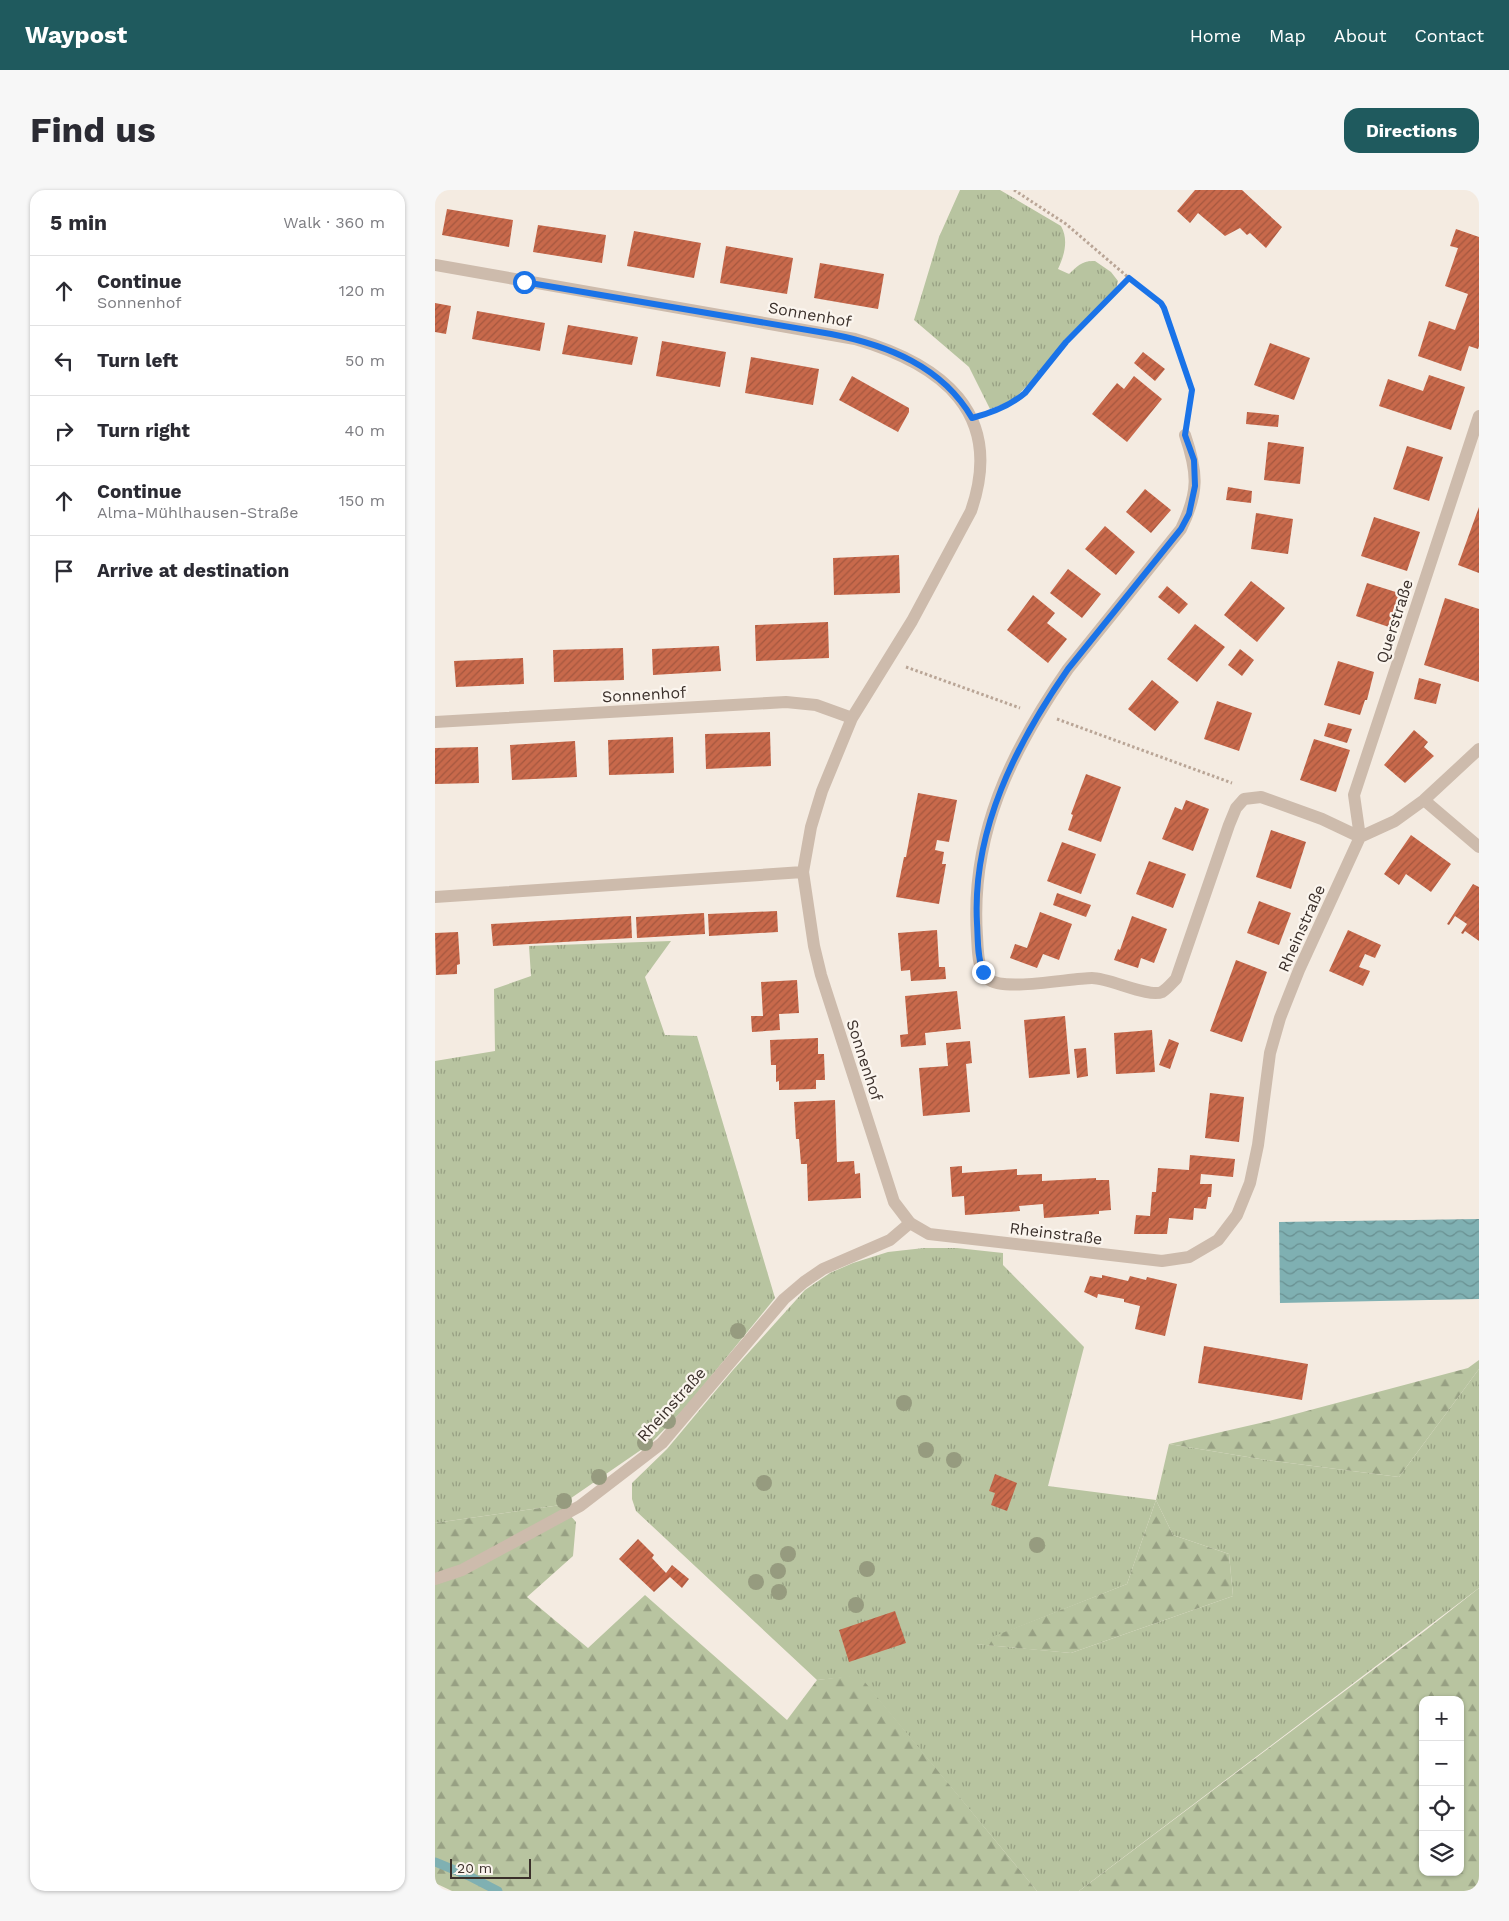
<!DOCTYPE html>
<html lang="en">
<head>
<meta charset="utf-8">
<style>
  :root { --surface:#fff; --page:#f7f7f7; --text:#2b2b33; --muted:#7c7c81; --line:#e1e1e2; --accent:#1f5a5e }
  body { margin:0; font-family:"Work Sans",sans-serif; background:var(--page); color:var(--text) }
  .controls { position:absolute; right:15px; bottom:15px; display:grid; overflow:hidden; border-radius:10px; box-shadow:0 1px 4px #0004 }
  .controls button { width:45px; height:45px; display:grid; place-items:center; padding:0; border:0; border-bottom:1px solid var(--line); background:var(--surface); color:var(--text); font:25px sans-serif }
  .scale { position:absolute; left:15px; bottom:12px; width:81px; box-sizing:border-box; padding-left:5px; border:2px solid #3b302b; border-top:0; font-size:14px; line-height:18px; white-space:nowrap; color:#3b302b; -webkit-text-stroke:4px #fbf5ee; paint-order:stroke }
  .stop { position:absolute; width:15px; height:15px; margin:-11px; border:4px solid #1a73e8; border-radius:50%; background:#fff }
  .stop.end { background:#1a73e8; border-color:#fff; box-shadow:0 1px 5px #0008 }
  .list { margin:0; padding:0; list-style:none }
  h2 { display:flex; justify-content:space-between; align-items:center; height:65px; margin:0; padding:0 20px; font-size:21px }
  h2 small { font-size:16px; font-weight:400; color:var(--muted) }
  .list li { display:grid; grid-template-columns:32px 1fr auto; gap:15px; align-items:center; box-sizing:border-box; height:70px; padding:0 20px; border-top:1px solid var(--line) }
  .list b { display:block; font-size:19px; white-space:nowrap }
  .list p { margin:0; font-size:16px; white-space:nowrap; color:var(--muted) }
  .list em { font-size:16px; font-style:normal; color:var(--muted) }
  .icon { flex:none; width:28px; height:28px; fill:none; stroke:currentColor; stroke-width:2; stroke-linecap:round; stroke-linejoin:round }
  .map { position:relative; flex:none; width:1044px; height:1701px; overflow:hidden; border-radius:15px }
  header { display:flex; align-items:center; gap:30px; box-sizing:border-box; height:70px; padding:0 25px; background:var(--accent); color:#fff }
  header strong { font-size:24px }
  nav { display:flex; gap:28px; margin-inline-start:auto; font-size:18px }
  .intro { display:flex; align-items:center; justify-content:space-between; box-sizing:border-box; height:120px; padding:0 30px }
  h1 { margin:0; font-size:35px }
  .button { padding:12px 22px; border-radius:15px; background:var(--accent); color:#fff; font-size:18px; font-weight:700 }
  main { display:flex; gap:30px; padding:0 30px }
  aside { flex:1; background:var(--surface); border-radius:15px; box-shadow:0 1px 4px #0004 }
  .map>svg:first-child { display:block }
  .grass { fill:url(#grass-tufts); fill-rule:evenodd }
  .forest { fill:url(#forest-firs); fill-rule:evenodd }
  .water { fill:url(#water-waves) }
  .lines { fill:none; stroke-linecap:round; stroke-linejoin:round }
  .stream { stroke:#7fb0b2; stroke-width:9 }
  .building { fill:url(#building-hatch) }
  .path { stroke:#b9a596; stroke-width:3; stroke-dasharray:2.5 2.5; stroke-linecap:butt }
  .lane { stroke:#cdbbac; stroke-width:12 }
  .street { stroke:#cdbbac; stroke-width:12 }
  .tree { fill:#969b7f }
  .route { stroke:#1a73e8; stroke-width:6 }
  .labels { text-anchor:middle; stroke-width:4.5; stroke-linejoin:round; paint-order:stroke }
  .street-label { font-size:16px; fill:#3b302b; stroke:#fbf5ee }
</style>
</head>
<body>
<header>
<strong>Waypost</strong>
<nav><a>Home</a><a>Map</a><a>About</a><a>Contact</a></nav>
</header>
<div class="intro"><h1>Find us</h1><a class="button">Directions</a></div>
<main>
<aside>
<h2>5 min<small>Walk · 360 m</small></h2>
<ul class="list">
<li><svg class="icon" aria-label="ahead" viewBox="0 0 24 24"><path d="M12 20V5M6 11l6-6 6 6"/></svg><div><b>Continue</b><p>Sonnenhof</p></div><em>120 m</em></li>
<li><svg class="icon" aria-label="left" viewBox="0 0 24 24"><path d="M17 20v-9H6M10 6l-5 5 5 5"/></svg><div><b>Turn left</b></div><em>50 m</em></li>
<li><svg class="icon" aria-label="right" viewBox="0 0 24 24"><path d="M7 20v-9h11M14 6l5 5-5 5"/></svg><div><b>Turn right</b></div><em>40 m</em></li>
<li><svg class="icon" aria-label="ahead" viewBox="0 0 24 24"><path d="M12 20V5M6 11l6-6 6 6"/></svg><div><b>Continue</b><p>Alma-Mühlhausen-Straße</p></div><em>150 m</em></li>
<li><svg class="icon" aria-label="arrive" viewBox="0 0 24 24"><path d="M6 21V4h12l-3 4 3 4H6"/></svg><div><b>Arrive at destination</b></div></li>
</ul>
</aside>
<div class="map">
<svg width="1044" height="1701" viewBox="0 0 1044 1701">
  <defs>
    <pattern id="grass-tufts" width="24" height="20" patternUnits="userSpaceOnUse" patternTransform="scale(1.25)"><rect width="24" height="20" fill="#b8c4a0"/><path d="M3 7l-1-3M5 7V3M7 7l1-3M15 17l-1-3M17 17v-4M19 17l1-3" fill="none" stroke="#97a083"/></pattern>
    <pattern id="forest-firs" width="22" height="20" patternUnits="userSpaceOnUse" patternTransform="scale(1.25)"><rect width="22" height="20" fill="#b8c4a0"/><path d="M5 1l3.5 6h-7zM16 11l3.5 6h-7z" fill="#97a083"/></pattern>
    <pattern id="water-waves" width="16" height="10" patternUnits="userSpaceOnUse" patternTransform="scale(1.25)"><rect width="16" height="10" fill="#7fb0b2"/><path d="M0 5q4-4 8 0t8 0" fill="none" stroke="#699091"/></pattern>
    <pattern id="building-hatch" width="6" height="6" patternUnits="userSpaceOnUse" patternTransform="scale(1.25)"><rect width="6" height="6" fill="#c8694b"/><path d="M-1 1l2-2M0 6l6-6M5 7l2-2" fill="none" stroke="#a4573f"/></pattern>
  </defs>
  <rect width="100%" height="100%" fill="#f4ebe1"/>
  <path class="grass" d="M525 0H565L626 36C634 50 629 66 623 79L634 84C642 76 648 70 660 71L676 82 683 91 681 99 629 150 606 181 584 204 579 210 555 219 534 177 479 130 504 47Z
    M236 751 210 787 230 845 262 846 340 1108 251 1217 216 1253 126 1315 0 1333V871L60 861 59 799 96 786 94 756Z
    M489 1058H522L568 1063V1075L649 1157 613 1296 721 1310 734 1254 831 1270 964 1287 1044 1179V1398L644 1701H602L424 1486 382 1490 201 1321 197 1309V1293L232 1259 298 1180 370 1100 395 1083 418 1073 453 1062ZM721 1310 738 1345 794 1364 798 1406 636 1463 541 1454 692 1394Z"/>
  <path class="forest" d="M1044 1170V1179L964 1287 831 1270 734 1254 834 1231 1033 1178Z
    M721 1310 738 1345 794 1364 798 1406 636 1463 539 1454 692 1394Z
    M126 1315 141 1332 138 1366 92 1407 153 1458 210 1405 352 1530 382 1490 424 1485 602 1701H17L0 1693V1333Z
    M1044 1398V1701H644L991 1440ZM988 1510H1025V1682H988Z"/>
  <path class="water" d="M1044 1029V1109L845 1113 844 1032Z"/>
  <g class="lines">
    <path class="stream" d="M0 1672 34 1686 63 1701"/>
  </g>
  <path class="building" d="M760 0H807L847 37 831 58 815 43 812 45 805 38 790 46 763 23 755 33 742 21Z
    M12 19 78 30 74 57 7 45Z
    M103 35 171 45 167 73 98 62Z
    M1021 39 1044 47V156L1043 159 1034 156 1026 181 983 166 994 131 1020 140 1033 104 1010 96 1023 58 1015 56Z
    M199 41 266 53 259 88 192 76Z
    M291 56 358 68 352 104 285 93Z
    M385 73 449 84 443 119 379 108Z
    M0 113 16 116 11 144 0 142Z
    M42 121 110 133 105 161 37 149Z
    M133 135 203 147 197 175 127 164Z
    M227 151 291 162 285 197 221 186Z
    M835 153 875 168 859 210 819 195Z
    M708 162 730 179 720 191 699 173Z
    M316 167 384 179 378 215 310 203Z
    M994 185 1030 197 1016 240 944 216 953 189 988 201Z
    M417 186 474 218V222L463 242 404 210Z
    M699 186 727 209 692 252 657 224 682 193 689 199Z
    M812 222 844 225 843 237 811 234Z
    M833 252 869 257 865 294 829 290Z
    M972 256 1008 267 994 311 958 299Z
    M793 297 817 301 816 313 791 310Z
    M710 299 736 320 716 343 691 322Z
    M1044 317V383L1023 375Z
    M821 323 858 329 853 364 816 359Z
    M939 327 985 342 972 381 926 366Z
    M670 336 700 362 681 385 650 359Z
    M464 365 465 403 399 405 398 368Z
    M633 379 666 404 647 428 615 403Z
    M816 391 850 418 822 452 789 425Z
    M932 393 964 403 954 437 921 426Z
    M732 396 753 414 744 424 723 407Z
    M598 405 620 423 612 433 632 449 613 473 572 440Z
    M1010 408 1044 419V492L989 475Z
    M393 432 394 468 321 471 320 435Z
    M760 434 790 457 762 492 732 469Z
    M284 456 286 481 218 485 217 459Z
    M188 458 189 490 119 492 118 460Z
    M805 459 819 470 807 486 793 475Z
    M88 468 89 494 21 497 19 471Z
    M903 471 939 482 932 510H930L925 525 889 515Z
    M984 488 1006 494 1001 514 979 509Z
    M717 490 744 512 720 541 693 519Z
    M782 511 817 523 804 561 769 549Z
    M893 533 917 539 912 553 889 546Z
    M979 540 993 552 989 557 999 566 970 593 949 575Z
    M335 542 336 576 271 579 270 544Z
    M238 547 239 583 174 585 173 550Z
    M879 549 915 560 901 602 865 590Z
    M140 551 142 587 77 590 75 555Z
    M43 557 44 593 0 594V558Z
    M651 584 686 597 666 652 633 640 638 625 636 624Z
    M483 603 522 610 514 652 502 650 500 660 509 662 507 674H511L504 714 461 707 469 667H471Z
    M751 610 774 619 758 661 727 649 740 617 747 620Z
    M836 640 871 652 856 699 821 687Z
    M976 645 1016 674 996 702 971 684 964 695 949 684Z
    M627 652 661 664 646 704 612 691Z
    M714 671 751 684 738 718 701 704Z
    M1038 694 1044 697V751L1030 741 1028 744 1026 743 1032 734 1020 726 1014 735 1012 734Z
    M622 703 656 715 651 727 618 715Z
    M824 711 856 723 844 755 812 743Z
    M342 721 343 742 274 746 273 724Z
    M605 722 637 734 624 770 608 764 602 778 575 768 580 754 592 758Z
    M269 723 270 744 202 748 201 727Z
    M196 726 197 748 58 756 56 734Z
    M697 726 732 739 719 773 706 768 703 778 679 770 683 759 685 760Z
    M502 740 504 777H510L511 789 476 791 475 780 466 781 463 743Z
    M913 740 946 755 940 768 930 764 924 777 935 781 928 796 894 781Z
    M23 742 25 774 22 775V784L1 785 0 743Z
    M801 770 832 782 807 852 775 841Z
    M362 790 364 823 344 824 345 840 317 842 316 826H328L326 792Z
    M522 801 526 839 490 843 491 855 466 857 465 845 473 844 470 806Z
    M630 826 635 884 594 888 589 830Z
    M717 840 720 882 681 884 679 843Z
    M383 848V864H389L390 890H381V899L344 900V891L341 892V875H336L335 850Z
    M734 849 744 853 735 879 724 875Z
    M535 851 537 873 531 874 535 922 488 926 484 878 513 876 511 853Z
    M651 858 653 886 642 888 639 859Z
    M775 903 809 907 804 952 770 948Z
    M400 910 402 972 419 971 420 984 425 983 426 1008 373 1011 372 974H366L364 949H361L359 912Z
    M755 965 800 969 798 987 766 984 765 994H777L776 1007H773L771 1019 759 1018 758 1030 734 1028 732 1044H699L701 1025 715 1026 717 1002H721L723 978 754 980Z
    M527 976V983L582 979V985L607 984V991L661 988V990H674L676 1020 664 1021V1024L609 1028 608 1014 584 1016 585 1021 530 1025 529 1006 517 1007 515 977Z
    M667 1085 693 1091 695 1086 711 1090 712 1087 742 1094 730 1146 700 1139 705 1116 689 1112V1109L663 1104 662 1108 649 1102 655 1086 667 1088Z
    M769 1156 873 1174 867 1210 763 1193Z
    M560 1284 582 1293 572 1321 556 1315 560 1303 554 1301Z
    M203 1349 219 1365 217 1368 231 1383 237 1375 254 1389 247 1398 235 1387 219 1402 184 1369Z
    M460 1421 471 1453 414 1472 404 1440Z"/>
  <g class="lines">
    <path class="path" d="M579 0 631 34 694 88 726 113 757 200 753 226
      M556 222 584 209 591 203 631 152 694 88
      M471 477 585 518
      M622 529 797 593"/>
    <path class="lane" d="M0 1389 27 1380 145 1316 227 1253 349 1109 369 1092 388 1079 455 1050 475 1033"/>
    <path class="street" d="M0 75 420 149C507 174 570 223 536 321L477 431 417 528 387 601 376 637 368 682 379 756 386 785 459 1012 475 1033 494 1044 727 1071 754 1067 783 1050 802 1025 815 993 823 955 835 863 845 828 864 780 925 647 960 631 989 610 1044 559
      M750 245C763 283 764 302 746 339L633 479C576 561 535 644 542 746 543 759 542 779 553 789 569 802 635 788 657 788 675 788 714 808 727 802 732 799 737 793 741 789L794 635 801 618 809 609 826 607 887 629 925 647
      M0 532 351 512 381 515 417 528
      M989 610 1044 657
      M925 647 919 605 1044 226
      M0 707 368 682"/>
  </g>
  <g class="tree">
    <circle cx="303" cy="1141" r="8"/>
    <circle cx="469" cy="1213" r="8"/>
    <circle cx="233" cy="1231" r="8"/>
    <circle cx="210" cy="1253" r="8"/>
    <circle cx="491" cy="1260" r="8"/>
    <circle cx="519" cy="1270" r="8"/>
    <circle cx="164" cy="1287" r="8"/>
    <circle cx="329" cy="1293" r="8"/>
    <circle cx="129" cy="1311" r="8"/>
    <circle cx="602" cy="1355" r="8"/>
    <circle cx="353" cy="1364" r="8"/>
    <circle cx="432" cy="1379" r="8"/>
    <circle cx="343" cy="1381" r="8"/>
    <circle cx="321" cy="1392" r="8"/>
    <circle cx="344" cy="1402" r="8"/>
    <circle cx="421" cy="1415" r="8"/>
  </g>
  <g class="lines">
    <path class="route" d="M89 92 396 144C452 155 507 176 537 228 556 223 575 216 590 203L631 152 694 88 726 113 729 118 757 200 750 245 759 270 760 296 754 324 746 339 633 479C581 554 537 640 542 733 543 749 542 766 548 782"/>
  </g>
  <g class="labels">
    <g class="street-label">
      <text transform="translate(375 124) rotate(10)" y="6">Sonnenhof</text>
      <text transform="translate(959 431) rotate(-72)" y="6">Querstraße</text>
      <text transform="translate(209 504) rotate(-3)" y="6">Sonnenhof</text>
      <text transform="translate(866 738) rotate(-66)" y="6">Rheinstraße</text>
      <text transform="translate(430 870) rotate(72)" y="6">Sonnenhof</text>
      <text transform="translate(621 1043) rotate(7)" y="6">Rheinstraße</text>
      <text transform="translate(236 1214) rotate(-48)" y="6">Rheinstraße</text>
    </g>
  </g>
</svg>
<div class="controls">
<button>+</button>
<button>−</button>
<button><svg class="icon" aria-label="locate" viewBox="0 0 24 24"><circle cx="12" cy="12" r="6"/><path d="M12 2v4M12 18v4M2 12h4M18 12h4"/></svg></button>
<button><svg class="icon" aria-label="layers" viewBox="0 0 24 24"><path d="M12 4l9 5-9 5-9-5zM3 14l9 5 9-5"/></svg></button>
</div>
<div class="scale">20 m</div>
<div class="stop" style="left:89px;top:92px"></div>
<div class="stop end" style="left:548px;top:782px"></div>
</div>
</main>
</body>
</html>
